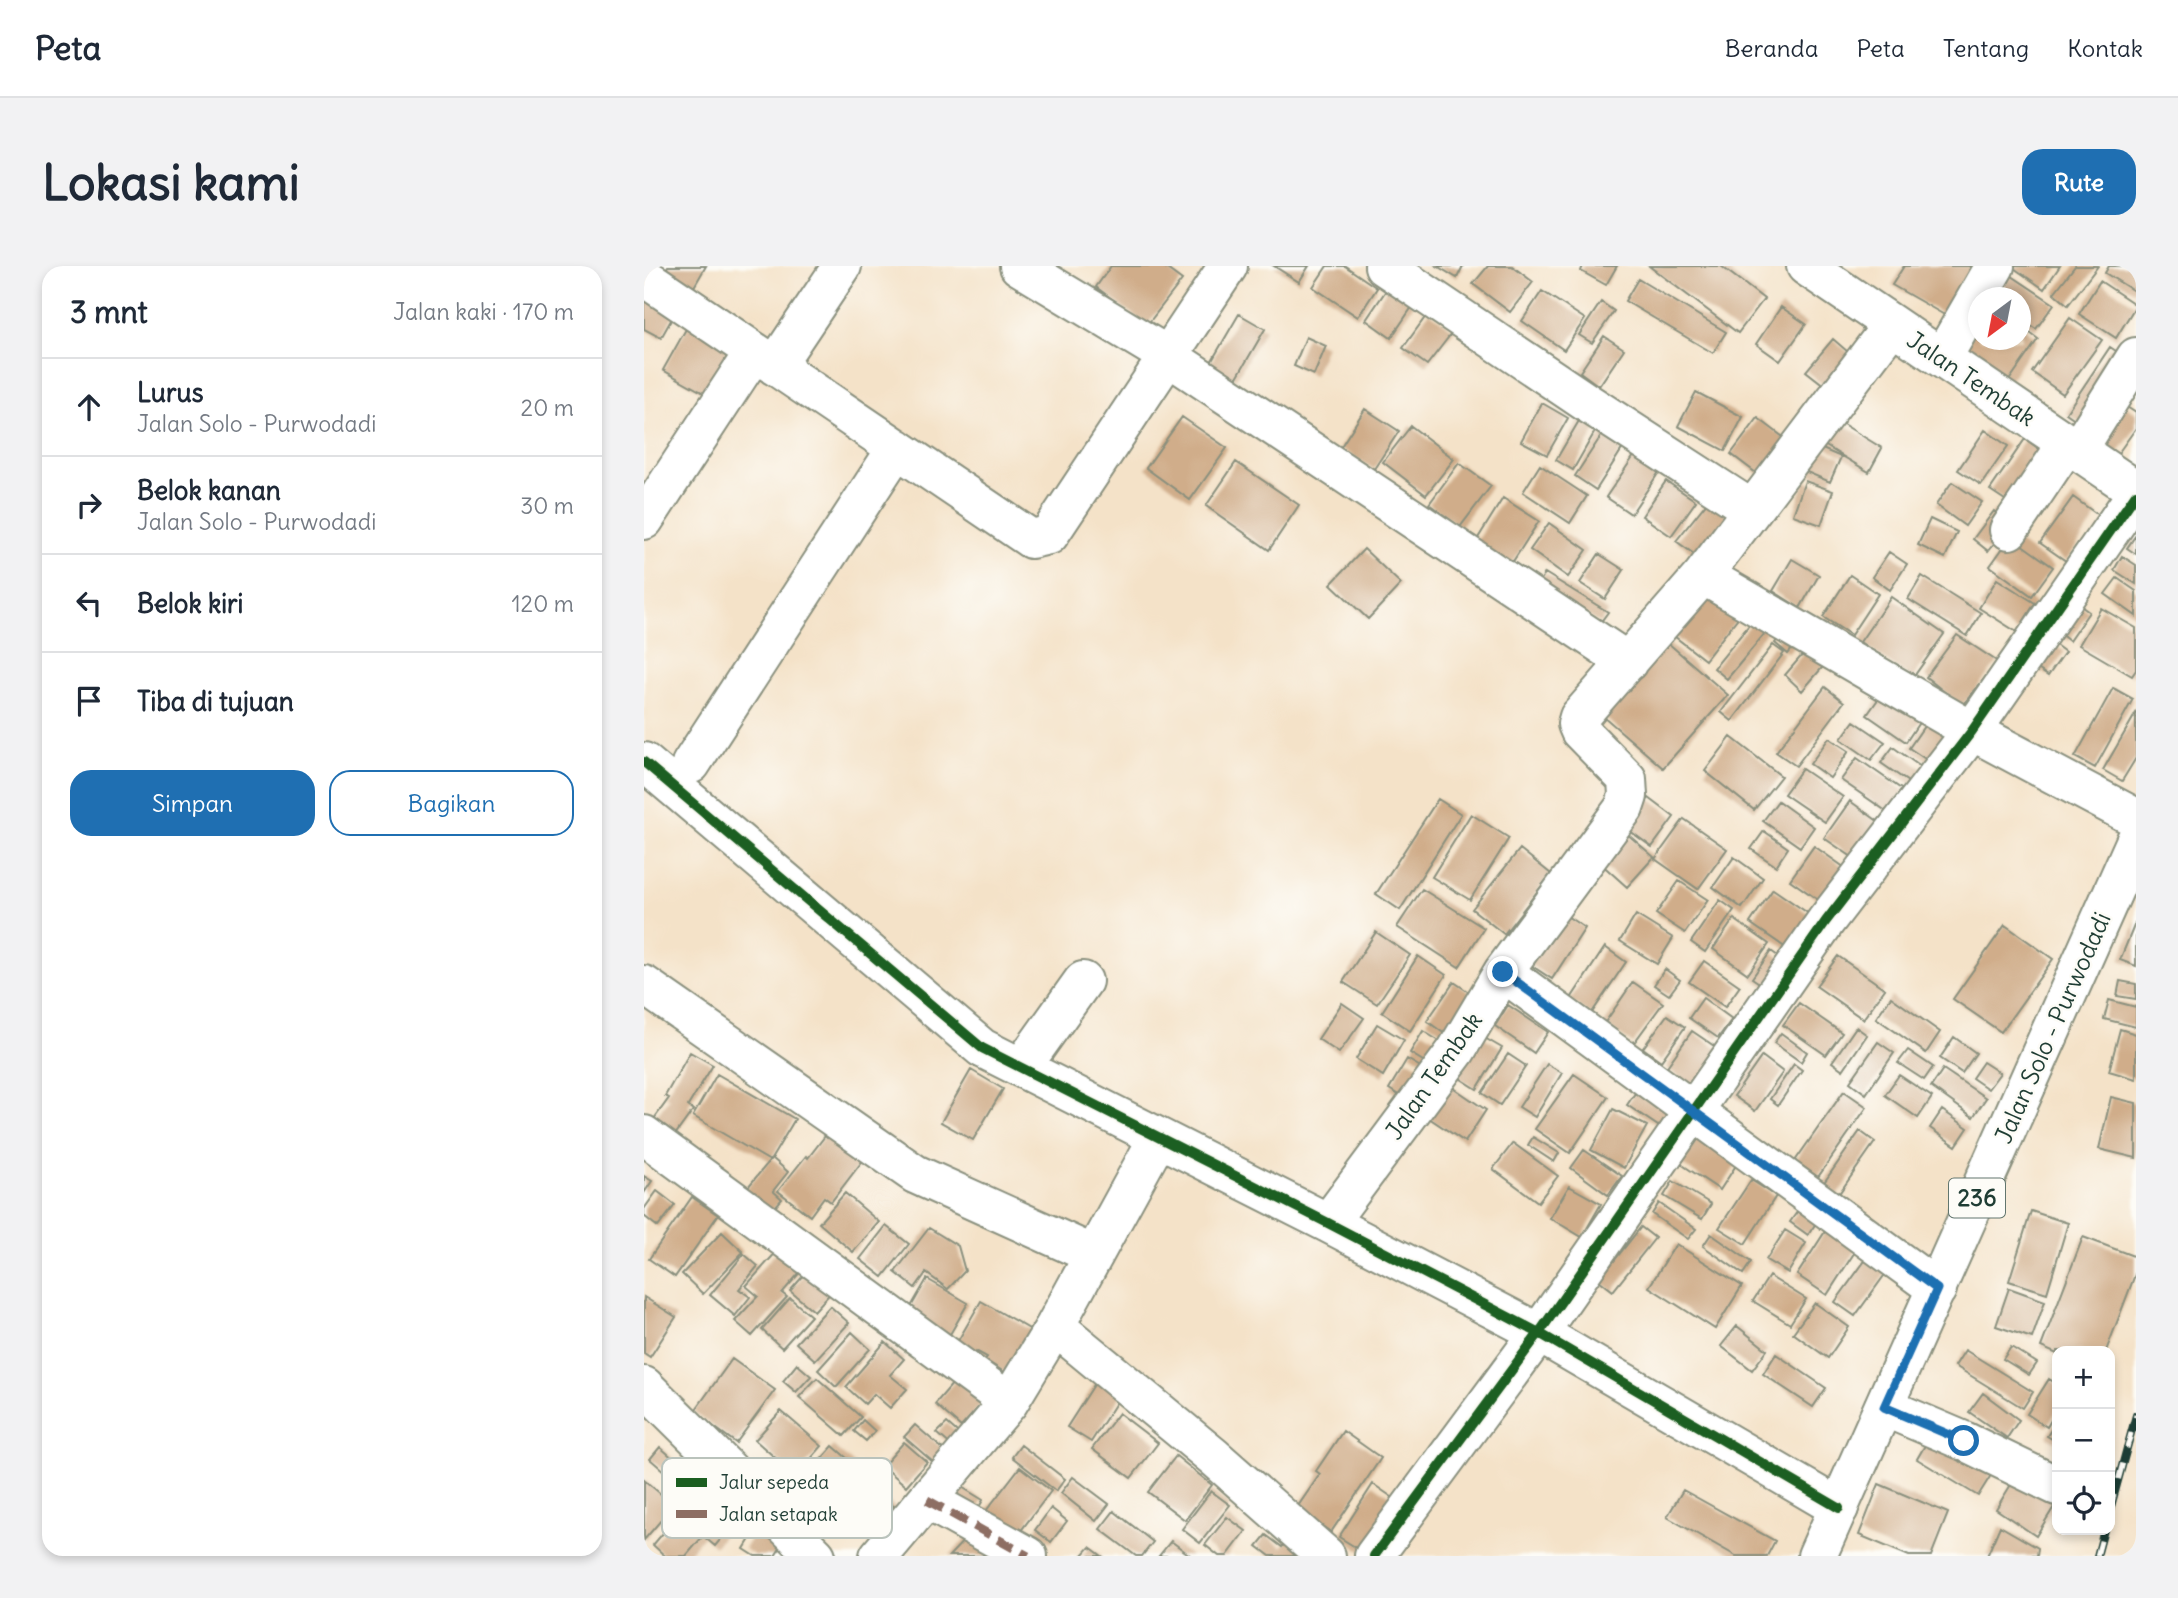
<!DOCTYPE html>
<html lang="id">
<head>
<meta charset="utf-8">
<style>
  :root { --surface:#fff; --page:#f2f2f3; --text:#1f2937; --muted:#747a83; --line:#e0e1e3; --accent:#1f6fb2 }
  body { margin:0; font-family:Delius,sans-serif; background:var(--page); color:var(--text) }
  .controls { position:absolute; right:21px; bottom:21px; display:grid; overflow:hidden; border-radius:14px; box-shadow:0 4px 10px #0003 }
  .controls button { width:63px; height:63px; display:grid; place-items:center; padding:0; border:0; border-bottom:2px solid var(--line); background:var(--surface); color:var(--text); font:35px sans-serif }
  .compass { position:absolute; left:1324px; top:21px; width:63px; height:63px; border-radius:50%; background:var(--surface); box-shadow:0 4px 10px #0003; rotate:212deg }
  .stop { position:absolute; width:21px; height:21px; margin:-16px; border:5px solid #1f6fb2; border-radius:50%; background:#fff }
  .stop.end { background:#1f6fb2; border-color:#fff; box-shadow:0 2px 7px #0008 }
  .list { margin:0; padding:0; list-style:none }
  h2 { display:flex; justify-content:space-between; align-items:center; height:91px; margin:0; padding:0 28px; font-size:30px }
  h2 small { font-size:23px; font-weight:400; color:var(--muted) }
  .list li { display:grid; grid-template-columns:46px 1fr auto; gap:21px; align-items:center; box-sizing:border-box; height:98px; padding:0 28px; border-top:2px solid var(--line) }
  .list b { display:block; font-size:26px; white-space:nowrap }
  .list p { margin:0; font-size:23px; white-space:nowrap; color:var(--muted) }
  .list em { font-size:23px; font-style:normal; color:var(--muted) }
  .actions { display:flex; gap:14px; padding:21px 28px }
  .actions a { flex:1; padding:16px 0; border:2px solid var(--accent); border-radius:21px; text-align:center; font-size:24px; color:var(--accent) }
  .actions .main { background:var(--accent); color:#fff }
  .icon { flex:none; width:38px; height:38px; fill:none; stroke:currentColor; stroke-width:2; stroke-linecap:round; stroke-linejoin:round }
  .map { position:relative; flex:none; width:1492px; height:1290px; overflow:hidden; border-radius:21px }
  header { display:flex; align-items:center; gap:42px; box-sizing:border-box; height:98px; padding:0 35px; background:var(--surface); border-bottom:2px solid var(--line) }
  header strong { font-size:33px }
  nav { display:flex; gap:38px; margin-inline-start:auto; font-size:24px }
  .intro { display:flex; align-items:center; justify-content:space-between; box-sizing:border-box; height:168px; padding:0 42px }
  h1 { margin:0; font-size:49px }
  .button { padding:18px 32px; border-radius:21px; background:var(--accent); color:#fff; font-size:24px; font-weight:700 }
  main { display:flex; gap:42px; padding:0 42px }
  aside { flex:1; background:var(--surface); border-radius:21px; box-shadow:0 4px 10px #0003 }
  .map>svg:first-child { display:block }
  .building { fill:#d0ad8a }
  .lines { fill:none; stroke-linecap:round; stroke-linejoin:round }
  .minor-casing { stroke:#8a907e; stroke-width:42 }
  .major-casing { stroke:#8a907e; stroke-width:42 }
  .minor { stroke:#fff; stroke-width:38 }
  .major { stroke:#fff; stroke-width:38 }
  .rail-casing { stroke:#1f3d34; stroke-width:8 }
  .rail { stroke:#fdfcf7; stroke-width:5; stroke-dasharray:16; stroke-linecap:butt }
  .quiet { stroke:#8d6e63; stroke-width:9; stroke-dasharray:18 9; stroke-linecap:butt }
  .cycleway-casing { stroke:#fdfcf7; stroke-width:15 }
  .cycleway { stroke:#1b5e20; stroke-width:10 }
  .route { stroke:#1f6fb2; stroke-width:9 }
  .labels { text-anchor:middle; stroke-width:5; stroke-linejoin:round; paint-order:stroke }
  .shield { fill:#fdfcf7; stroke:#62766e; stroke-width:2 }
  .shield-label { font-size:23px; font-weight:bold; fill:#1f3d34 }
  .street-label { font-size:24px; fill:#1f3d34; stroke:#fdfcf7 }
  .key { fill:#fdfcf7; stroke:#bac3bc; stroke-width:2 }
  .key-label { font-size:19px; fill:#1f3d34 }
</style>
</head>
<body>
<header>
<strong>Peta</strong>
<nav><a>Beranda</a><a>Peta</a><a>Tentang</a><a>Kontak</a></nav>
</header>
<div class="intro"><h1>Lokasi kami</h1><a class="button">Rute</a></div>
<main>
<aside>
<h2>3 mnt<small>Jalan kaki · 170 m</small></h2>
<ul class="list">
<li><svg class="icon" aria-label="ahead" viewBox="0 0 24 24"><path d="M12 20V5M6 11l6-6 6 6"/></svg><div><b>Lurus</b><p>Jalan Solo - Purwodadi</p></div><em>20 m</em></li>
<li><svg class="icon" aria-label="right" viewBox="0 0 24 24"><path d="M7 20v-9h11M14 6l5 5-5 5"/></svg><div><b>Belok kanan</b><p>Jalan Solo - Purwodadi</p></div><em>30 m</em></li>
<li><svg class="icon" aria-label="left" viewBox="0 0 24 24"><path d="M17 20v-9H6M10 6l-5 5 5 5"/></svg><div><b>Belok kiri</b></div><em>120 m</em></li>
<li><svg class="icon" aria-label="arrive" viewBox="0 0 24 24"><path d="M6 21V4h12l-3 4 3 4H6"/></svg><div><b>Tiba di tujuan</b></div></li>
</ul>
<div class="actions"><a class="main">Simpan</a><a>Bagikan</a></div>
</aside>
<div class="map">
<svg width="1492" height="1290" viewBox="0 0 1492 1290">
  <rect width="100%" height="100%" fill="#fdfcf7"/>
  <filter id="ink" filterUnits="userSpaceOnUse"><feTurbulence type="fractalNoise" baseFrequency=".0143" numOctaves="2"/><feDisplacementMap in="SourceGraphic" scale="14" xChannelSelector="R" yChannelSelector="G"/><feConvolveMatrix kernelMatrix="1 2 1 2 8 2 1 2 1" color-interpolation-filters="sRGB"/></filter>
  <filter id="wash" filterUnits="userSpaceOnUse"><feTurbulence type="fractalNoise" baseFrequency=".00686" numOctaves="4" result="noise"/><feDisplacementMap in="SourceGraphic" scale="28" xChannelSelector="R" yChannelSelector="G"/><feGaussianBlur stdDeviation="1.57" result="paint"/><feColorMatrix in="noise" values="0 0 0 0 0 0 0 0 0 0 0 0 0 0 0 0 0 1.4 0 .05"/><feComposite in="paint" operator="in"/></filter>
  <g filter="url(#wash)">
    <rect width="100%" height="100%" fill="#f4e2c8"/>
    <g id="blocks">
      <path class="building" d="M24 0H62L47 26 18 10Z
        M467 0H519L538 14 503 59 452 21Z
        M630 0H665L655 16Z
        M683 0H701L733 22 714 51 669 21Z
        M793 0H819L813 12Z
        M844 0H868L889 16 866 46 829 18Z
        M939 0H973L962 19 937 5Z
        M1005 0H1077L1120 33 1094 67Z
        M1260 0H1335L1304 51 1248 19Z
        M1367 0H1416L1400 23Z
        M1431 0H1454L1424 39 1410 27Z
        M1465 0H1485L1492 4V21L1490 25 1461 7Z
        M1365 8 1410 38 1392 63 1377 53V32H1354Z
        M994 13 1082 66 1069 87 981 35Z
        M1456 15 1492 39 1472 72 1435 48Z
        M0 18 36 38 17 72 0 63Z
        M745 20 770 38 747 72 722 54Z
        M898 25 941 53 920 84 878 55Z
        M957 36 970 45 948 77 935 69Z
        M1137 41 1162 58 1136 95 1112 78Z
        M785 46 810 64 783 99 759 82Z
        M595 48 621 63 592 113 566 98Z
        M1426 52 1458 74 1419 128 1388 106Z
        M47 54 93 80 65 130 19 104Z
        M1335 59V74H1377V60L1394 73 1364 116 1315 88Z
        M960 70 980 83 955 120 936 106Z
        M662 71 682 80 670 109 650 100Z
        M1189 73 1211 92 1185 123 1162 105Z
        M1466 81 1484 93 1441 160 1422 147Z
        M1052 126 1099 151 1081 185 1034 160Z
        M1472 134 1492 147V162L1470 193 1445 177Z
        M898 137 924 152 903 189 877 175Z
        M721 143 755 165 730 203 696 182Z
        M538 151 583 182 546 234 502 202Z
        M1114 152 1147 177 1120 213 1087 188Z
        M936 153 953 162 929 204 912 194Z
        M1194 155 1238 182 1225 206 1180 179Z
        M767 160 810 193 782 229 739 196Z
        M1341 164 1364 180 1337 219 1314 204Z
        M959 167 980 180 952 224 931 210Z
        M1381 173 1405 190 1370 240 1346 224Z
        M1169 179 1197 191 1186 216 1158 204Z
        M992 187 1017 203 987 248 962 231Z
        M592 196 655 239 625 284 562 240Z
        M815 197 847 220 816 261 785 238Z
        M896 199 943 230 926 257 879 226Z
        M1022 215 1052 235 1027 270 998 250Z
        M1161 215 1189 225 1177 259 1149 249Z
        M1308 216 1338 236 1321 260 1292 239Z
        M1429 231 1454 249 1422 295 1396 277Z
        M859 232 895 255 866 300 831 277Z
        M1064 235 1088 253 1057 293 1032 275Z
        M1350 245 1366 257 1344 285 1329 273Z
        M1286 253 1313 266 1301 292 1274 279Z
        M905 257 943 284 924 311 886 284Z
        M1492 269V288L1483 282Z
        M1367 271 1409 301 1388 330 1346 300Z
        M720 283 757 318 724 353 687 318Z
        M1245 286 1263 298 1246 324 1228 311Z
        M955 288 980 304 961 333 936 317Z
        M1478 290 1492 299V318L1470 304Z
        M1148 293 1175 309 1156 342 1129 325Z
        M901 307 964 346 956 357 894 319Z
        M1206 309 1234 328 1207 369 1179 351Z
        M1278 310 1337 347 1323 370 1264 333Z
        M1473 312 1492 325V350L1461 328Z
        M1353 313 1391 337 1373 366 1335 342Z
        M1068 321 1099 345 1061 394 1030 370Z
        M1247 331 1300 368 1268 413 1216 376Z
        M1434 338 1445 346 1425 375 1414 366Z
        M1457 342 1492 362V404L1488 410 1435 379Z
        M1114 348 1127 360 1083 413 1070 402Z
        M1144 359 1158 371 1144 388 1131 377Z
        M1313 369 1354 396 1318 440 1282 411Z
        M1016 370 1084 429 1019 502 951 443Z
        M1409 377 1421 386 1404 410 1391 401Z
        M1129 379 1140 387 1088 455 1077 446Z
        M1166 380 1183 396 1158 425 1141 409Z
        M1181 421 1200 436 1152 500 1132 486Z
        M1242 422 1280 449 1262 476 1223 449Z
        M1469 422 1489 433 1451 502 1431 491Z
        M1492 447V492L1478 515 1459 504Z
        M1285 453 1306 467 1286 496 1265 482Z
        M1210 455 1241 476 1227 494 1197 473Z
        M1087 471 1137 510 1110 544 1061 505Z
        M1185 472 1205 485 1186 512 1166 498Z
        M1249 481 1281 504 1270 520 1237 497Z
        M1213 492 1260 525 1245 547 1197 514Z
        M1158 503 1199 531 1181 556 1140 528Z
        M1005 532 1030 551 1008 581 982 562Z
        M794 533 817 548 756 644 732 628Z
        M1134 535 1170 561 1156 581 1119 555Z
        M1206 535 1242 561 1217 597 1180 572Z
        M827 548 865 572 826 634 788 611Z
        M1040 553 1083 583 1054 623 1011 593Z
        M1120 565 1144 582 1132 600 1107 583Z
        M981 566 1010 591 983 621 955 596Z
        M1170 580 1204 604 1180 638 1146 614Z
        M876 583 907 608 860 668 828 643Z
        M1090 591 1119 612 1098 642 1069 621Z
        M1035 615 1064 634 1041 667 1012 648Z
        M778 623 840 662 815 701 753 661Z
        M1129 623 1168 650 1145 684 1106 657Z
        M1076 634 1090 644 1061 686 1047 676Z
        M915 645 941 662 908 713 882 696Z
        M992 649 1029 672 1013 698 976 675Z
        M1090 653 1125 678 1104 708 1069 683Z
        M1492 655V700L1476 694Z
        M1361 659 1409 693 1357 766 1309 733Z
        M732 666 766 689 733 738 699 716Z
        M961 681 982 696 947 748 926 734Z
        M1127 685 1149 701 1130 727 1108 712Z
        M774 690 802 709 766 765 738 746Z
        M1194 690 1241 723 1219 753 1172 720Z
        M1060 695 1096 720 1081 741 1045 716Z
        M1021 703 1036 714 1025 729 1010 719Z
        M1476 715 1492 718V733L1473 730Z
        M810 716 832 731 805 771 783 755Z
        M989 716 1019 737 989 778 960 758Z
        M1247 731 1296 766 1282 787 1232 752Z
        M1059 732 1088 753 1074 772 1045 752Z
        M1465 734 1492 741V761L1460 753Z
        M698 737 720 752 695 787 674 773Z
        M1155 737 1198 767 1182 789 1139 759Z
        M864 739 904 766 890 787 851 760Z
        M1023 749 1041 761 1017 795 999 782Z
        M733 758 760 774 739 810 712 793Z
        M1212 761 1223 769 1199 804 1188 796Z
        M1476 763 1492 768V813L1465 805Z
        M779 765 802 779 789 801 766 787Z
        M1048 765 1076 784 1050 821 1022 802Z
        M1137 767 1163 786 1157 796 1130 777Z
        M839 771 858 782 833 823 814 811Z
        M1310 771 1332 787 1318 807 1296 792Z
        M1234 776 1250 787 1222 828 1206 816Z
        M1264 784 1289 801 1280 814 1254 797Z
        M46 786 69 799 44 840 49 844 23 880 2 864 25 832 21 830Z
        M864 788 882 800 856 839 838 827Z
        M1118 790 1139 806 1111 845 1090 830Z
        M763 793 785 806 766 836 745 823Z
        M1339 796 1356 807 1344 823 1328 812Z
        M903 798 918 807 891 851 875 841Z
        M1150 798 1158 804 1134 839 1126 833Z
        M1299 803 1342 832 1329 851 1287 821Z
        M327 804 359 823 329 874 297 856Z
        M73 808 151 853 126 895 49 850Z
        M930 808 964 831 926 887 891 863Z
        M1255 809 1288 831 1274 852 1241 829Z
        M1000 814 1037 839 1020 864 983 839Z
        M807 820 842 844 821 876 785 852Z
        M1200 825 1223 841 1174 911 1151 895Z
        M1467 831 1492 837V892L1455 883Z
        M969 843 1003 860 980 902 947 884Z
        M1298 844 1324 862 1312 880 1286 862Z
        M190 863 223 889 187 936 180 931 166 950 134 925 162 890 164 892 181 870 183 872Z
        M1058 865 1098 890 1076 924 1037 898Z
        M1216 865 1231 876 1194 929 1179 918Z
        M889 871 915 887 910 896 884 879Z
        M869 877 914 910 894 936 849 903Z
        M940 884 978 910 964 929 927 902Z
        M128 892 144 906 129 925 138 933 124 949 99 927Z
        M0 910 8 915 0 927Z
        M1107 914 1132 930 1101 978 1075 962Z
        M1029 915 1067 938 1058 953 1020 930Z
        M925 920 957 938 938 971 906 952Z
        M13 925 31 939 14 961 0 950V943Z
        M201 927 235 956 209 986 175 957Z
        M48 931 74 949 31 1011 5 993Z
        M1160 936 1178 948 1164 969 1146 956Z
        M1015 937 1052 963 1044 973 1008 948Z
        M1387 945 1424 957 1403 1027 1365 1015Z
        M242 960 265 978 239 1011 216 993Z
        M997 961 1011 972 969 1025 955 1014Z
        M1184 961 1214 981 1183 1029 1153 1009Z
        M285 962 314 980 321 1005 304 1023 282 1007 271 1022 251 1006Z
        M1141 964 1162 977 1144 1007 1122 994Z
        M78 966 99 986 59 1028 38 1008Z
        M1067 968 1107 996 1099 1008 1059 980Z
        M1439 971 1492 991V1006L1462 1085H1413V1088L1397 1081Z
        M1032 978 1098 1020 1071 1063 1005 1021Z
        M134 984 157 1005 138 1027 143 1031 108 1070 91 1055 114 1030 102 1020Z
        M100 988 114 1000 95 1023 106 1031 91 1050 66 1029Z
        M1223 992 1242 1007 1211 1050 1191 1036Z
        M168 1000 192 1021 170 1045 146 1025Z
        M1125 1010 1162 1033 1146 1058 1109 1035Z
        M283 1013 324 1037 301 1077 260 1053Z
        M1365 1022 1401 1035 1388 1072 1352 1060Z
        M0 1031 32 1051 6 1091 0 1087Z
        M146 1032 167 1050 138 1082 118 1064Z
        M337 1035 399 1071 362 1107 341 1094 343 1091 332 1085 329 1090 311 1080Z
        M1171 1037 1205 1061 1184 1092 1149 1067Z
        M186 1040 205 1057 171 1094 152 1077Z
        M1093 1060 1123 1084 1108 1104 1077 1080Z
        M208 1066 226 1083 192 1121 174 1104Z
        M241 1076 260 1093 246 1109 263 1123 246 1142 230 1128 221 1138 202 1121Z
        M1367 1081 1393 1097 1385 1109 1359 1093Z
        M1321 1084 1389 1126 1379 1142 1311 1100Z
        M1132 1088 1182 1122 1169 1141 1119 1108Z
        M88 1093 131 1124 92 1177 50 1146Z
        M153 1098 167 1110 152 1126 139 1115Z
        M316 1109 343 1132 317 1161 291 1138Z
        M455 1111 479 1126 447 1176 423 1161Z
        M173 1112 217 1151 200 1170 155 1131Z
        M1405 1113 1413 1118V1144L1403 1161 1383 1148Z
        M1339 1127 1375 1154 1363 1172 1325 1146Z
        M137 1145 178 1180 152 1210 111 1174Z
        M475 1147 514 1177 487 1212 448 1183Z
        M219 1154 231 1165 222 1175 210 1165Z
        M1413 1155V1176L1403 1170Z
        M303 1157 320 1172 310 1182 293 1167Z
        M271 1159 307 1190 296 1202 260 1171Z
        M1290 1164 1352 1201 1334 1230 1273 1193Z
        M699 1165 737 1192 687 1266 652 1243 676 1208 672 1205Z
        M260 1176 283 1196 262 1220 239 1200Z
        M377 1179 421 1213 412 1225 368 1191Z
        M189 1180 219 1206 197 1230 168 1204Z
        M16 1181 53 1213 43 1225 6 1193Z
        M532 1190 568 1219 541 1254 504 1226Z
        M376 1201 407 1225 366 1279 335 1254Z
        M429 1211 465 1238 452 1255 417 1227Z
        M1371 1212 1413 1236 1392 1270 1352 1243Z
        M0 1214 30 1239 0 1274Z
        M221 1215 254 1244 233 1267 200 1238Z
        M729 1218 758 1238 724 1289 695 1271Z
        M1235 1218 1304 1247 1287 1290H1265L1215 1269Z
        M59 1220 94 1252 71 1280 59 1270 42 1290H21L9 1279Z
        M316 1220 339 1234 329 1252 306 1238Z
        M1039 1224 1131 1275 1123 1290H1092L1023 1251Z
        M567 1225 586 1239 556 1277 538 1263Z
        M407 1242 423 1255 407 1276 391 1264Z
        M470 1245 509 1276 498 1290H492L456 1263Z
        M583 1251 602 1265 583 1290H575L561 1279Z
        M114 1260 140 1276 131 1290H111L100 1283Z
        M1356 1260 1394 1282 1393 1290H1343Z
        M325 1269 347 1290H305Z
        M622 1269 638 1281 644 1273 666 1290H626L613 1280Z
        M527 1275 547 1290H515Z
        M446 1281 458 1290H438Z"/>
    </g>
  </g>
  <g filter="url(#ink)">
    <use href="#blocks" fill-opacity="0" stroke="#8a907e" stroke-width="2"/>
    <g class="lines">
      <g class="minor-casing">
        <path id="minor" d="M375 0 524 90 984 396
          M740 0 945 138 1107 243
          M1162 0 1492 224
          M0 11 387 273 405 269 584 0
          M1298 92 1351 0
          M131 100 198 0
          M1433 185 1492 91
          M0 254 110 86
          M1365 264 1423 178
          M1059 309 1328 465 1492 552
          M0 496 338 782 684 957 895 1067 1195 1242
          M47 498 253 182
          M859 706 1293 1023
          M0 719 271 908 450 989
          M377 802 439 715
          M0 869 365 1136
          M684 957 812 785 859 706 980 542 984 530 983 513 936 465 933 458 935 451 1059 309 1248 59
          M411 1060 570 1191 682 1290
          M0 1120 172 1290
          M1240 1141 1320 1175 1413 1220
          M283 1234 384 1290
          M235 1290 365 1136 411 1060 514 872
          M730 1290 895 1067 1182 655 1328 465 1492 228"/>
      </g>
      <g class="major-casing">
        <path id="major" d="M1173 1290 1492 574"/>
      </g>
      <use href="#minor" class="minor"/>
      <use href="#major" class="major"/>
      <g class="rail-casing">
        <path id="rail" d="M1466 1244 1492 1149
          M1453 1290 1460 1264"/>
      </g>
      <use href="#rail" class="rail"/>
      <path class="quiet" d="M283 1234 384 1290"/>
      <g class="cycleway-casing">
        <path id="cycleway" d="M0 496 338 782 684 957 895 1067 1195 1242
          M730 1290 895 1067 1182 655 1328 465 1492 228"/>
      </g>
      <use href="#cycleway" class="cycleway"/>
    </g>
  </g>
  <g class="lines" filter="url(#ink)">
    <path class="route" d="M859 706 1293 1023 1240 1141 1320 1175"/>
  </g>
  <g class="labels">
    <rect class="shield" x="1305" y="912.5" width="56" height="39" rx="5"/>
    <g class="shield-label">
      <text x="1333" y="940">236</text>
    </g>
    <g class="street-label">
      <text transform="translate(1327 113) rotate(34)" y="8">Jalan Tembak</text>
      <text transform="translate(1409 762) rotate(-66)" y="8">Jalan Solo - Purwodadi</text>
      <text transform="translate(790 810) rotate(-55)" y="8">Jalan Tembak</text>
    </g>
  </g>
  <rect x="18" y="1192" width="230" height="80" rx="10" class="key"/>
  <rect x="32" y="1212" width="31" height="9" fill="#1b5e20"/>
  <rect x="32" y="1244" width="31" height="8" fill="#8d6e63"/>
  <g class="key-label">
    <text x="75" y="1223">Jalur sepeda</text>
    <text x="75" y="1255">Jalan setapak</text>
  </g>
</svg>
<div class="controls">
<button>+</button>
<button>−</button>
<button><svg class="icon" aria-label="locate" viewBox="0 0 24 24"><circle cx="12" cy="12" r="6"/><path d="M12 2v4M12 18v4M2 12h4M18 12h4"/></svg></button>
</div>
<svg class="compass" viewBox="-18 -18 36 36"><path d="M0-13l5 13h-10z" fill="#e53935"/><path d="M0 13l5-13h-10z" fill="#747a83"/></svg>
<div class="stop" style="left:1320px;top:1175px"></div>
<div class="stop end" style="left:859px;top:706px"></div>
</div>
</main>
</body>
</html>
